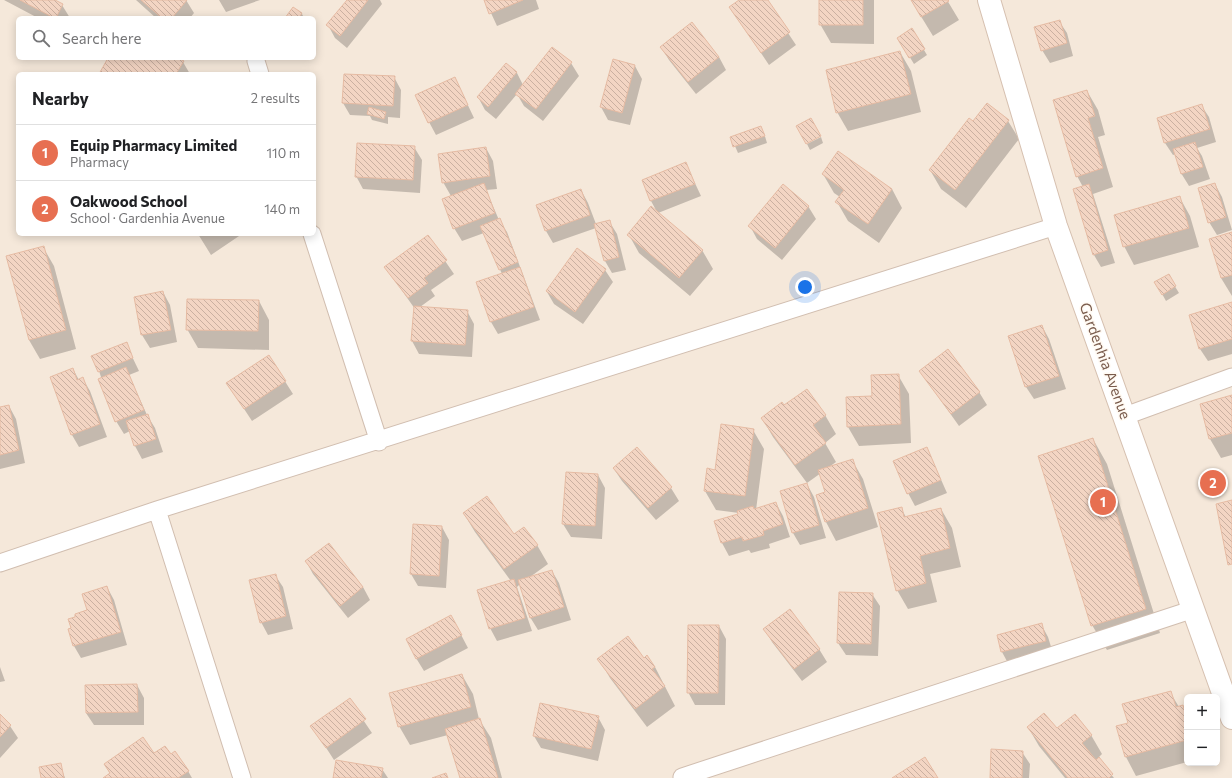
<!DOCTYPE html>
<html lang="en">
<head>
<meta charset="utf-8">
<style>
  :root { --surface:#fff; --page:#f2f2f2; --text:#202124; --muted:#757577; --line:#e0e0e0; --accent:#e76f51 }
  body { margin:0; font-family:Commissioner,sans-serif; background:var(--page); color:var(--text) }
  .controls { position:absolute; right:12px; bottom:12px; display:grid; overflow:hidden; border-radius:6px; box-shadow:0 2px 10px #0003 }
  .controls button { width:36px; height:36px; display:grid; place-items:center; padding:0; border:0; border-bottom:1px solid var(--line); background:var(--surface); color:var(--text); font:20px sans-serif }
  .you { position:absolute; left:805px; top:287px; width:14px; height:14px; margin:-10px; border:3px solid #fff; border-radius:50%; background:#1a73e8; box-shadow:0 0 0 6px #1a73e833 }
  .badge { display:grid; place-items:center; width:26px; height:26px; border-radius:50%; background:var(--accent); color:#fff; font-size:13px; font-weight:700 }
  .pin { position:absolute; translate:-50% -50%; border:2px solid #fff; box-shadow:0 1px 4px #0006 }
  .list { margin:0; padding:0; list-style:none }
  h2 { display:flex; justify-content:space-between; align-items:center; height:52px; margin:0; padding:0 16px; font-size:17px }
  h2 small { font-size:13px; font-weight:400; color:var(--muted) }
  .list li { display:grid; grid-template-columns:26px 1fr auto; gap:12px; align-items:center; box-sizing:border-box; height:56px; padding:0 16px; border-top:1px solid var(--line) }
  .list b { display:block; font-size:15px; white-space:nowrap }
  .list p { margin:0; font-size:13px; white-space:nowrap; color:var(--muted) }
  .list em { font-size:13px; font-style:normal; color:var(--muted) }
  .icon { flex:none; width:22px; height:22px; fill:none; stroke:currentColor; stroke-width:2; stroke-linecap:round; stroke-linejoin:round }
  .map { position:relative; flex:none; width:1232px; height:778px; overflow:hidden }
  .search { position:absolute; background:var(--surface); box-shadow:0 2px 10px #0003; left:16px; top:16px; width:300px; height:44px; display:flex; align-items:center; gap:10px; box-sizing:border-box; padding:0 14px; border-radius:6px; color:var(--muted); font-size:15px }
  .panel { position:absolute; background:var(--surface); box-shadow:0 2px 10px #0003; left:16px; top:72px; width:300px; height:164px; border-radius:6px }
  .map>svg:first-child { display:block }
  .residential { fill:#f5e8da; fill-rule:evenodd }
  .shadow { fill:#0003 }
  .building { fill:url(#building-back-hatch); stroke:#e6bba3 }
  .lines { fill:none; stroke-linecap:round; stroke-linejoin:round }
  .minor-casing { stroke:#d1beb0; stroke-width:19 }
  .secondary-casing { stroke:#d6c0b0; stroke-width:24 }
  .minor { stroke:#fff; stroke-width:17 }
  .secondary { stroke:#fff; stroke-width:22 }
  .labels { text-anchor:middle; stroke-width:3; stroke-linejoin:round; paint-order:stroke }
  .street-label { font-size:15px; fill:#7a5c4d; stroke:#fffaf3 }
</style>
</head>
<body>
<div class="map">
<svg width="1232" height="778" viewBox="0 0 1232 778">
  <defs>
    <pattern id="building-back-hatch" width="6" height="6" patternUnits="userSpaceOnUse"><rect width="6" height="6" fill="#f3d5c3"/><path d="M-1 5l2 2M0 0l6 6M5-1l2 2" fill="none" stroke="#cab0a1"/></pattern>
  </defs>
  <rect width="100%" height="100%" fill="#fdf6ec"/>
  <path class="residential" d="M0 0H1232V778H0ZM18 18H314V58H18ZM18 74H314V234H18ZM1187 697H1217V763H1187Z"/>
  <path class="shadow" d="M4 0H53L62 5 70 18H38Z
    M136 0H186L194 13 190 18H156Z
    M219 0H260L226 12Z
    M348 0H380L382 4 347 48 335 38 328 25Z
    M485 0H536L539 9 497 26Z
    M740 0H766L796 45 769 65 730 7Z
    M820 0H874V44L831 43 820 24Z
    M911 0H947L959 20 933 36Z
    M293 8 302 14 304 18H286Z
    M1059 21 1067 33 1073 56 1050 63 1042 50Z
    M912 30 927 55 914 64 898 38Z
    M661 47 719 57 726 70 696 94 669 60Z
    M552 48 571 63 579 76 543 121 524 106 517 94 496 119 485 110 478 97 506 64 517 73 523 85Z
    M900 52 911 71 921 112 848 131 837 112Z
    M109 58H176L183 62 190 74H100Z
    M635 66 642 79 630 125 608 120 601 107Z
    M394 77 401 90 400 118 388 117V124L372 120 370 116 350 115 343 103Z
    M455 78 474 118 436 135 429 122Z
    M1087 91 1098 110 1105 135 1098 137 1113 187 1093 194 1115 263 1101 267 1094 255 1083 187 1077 176Z
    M1201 105 1209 117 1216 142 1197 148 1202 156 1210 179 1189 186 1181 173 1176 154 1173 155 1165 143Z
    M1008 121 1019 139 966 208 941 189 930 170 973 122Z
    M764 133 767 143 738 153 731 137Z
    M821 137 823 143 810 150 807 144Z
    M414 147 422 160 420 193 363 189 356 176Z
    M486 148 493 161 497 189 486 190 499 220 507 232 540 320 498 334 491 322 502 274 484 233 462 241 454 228 451 196 443 182Z
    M686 164 701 196 658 213 702 250 713 269 690 296 639 253 629 235 657 212 651 201Z
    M823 174 892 189 902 208 879 243 848 221 837 202 840 197 834 193Z
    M1215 184 1222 197 1232 230 1217 235 1209 222Z
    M581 190 588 203 596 224 609 221 617 234 626 270 612 273 605 261 596 228 553 243 546 231Z
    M1180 198 1190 216 1199 247 1134 265 1124 246Z
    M808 206 816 219 782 260 757 239 750 226Z
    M1232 233V296L1221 278Z
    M198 234H242L211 255Z
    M428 236 454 274 431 290 435 296 420 307 467 311 474 324 472 357 419 354 412 341 415 309 386 268Z
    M43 247 54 266 76 349 40 359 29 340Z
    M605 270 613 282 583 324 554 304 547 292Z
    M1168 275 1179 293 1166 301 1156 283Z
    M163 292 170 305 177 342 150 348 142 335 135 297Z
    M259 301 269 320V350L198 348 187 329Z
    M1232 303V354L1208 361 1200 349 1190 315Z
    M1042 326 1049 339 1066 389 1034 399 1026 387 1009 337Z
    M126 344 139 371 129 375 147 415 155 428 163 452 142 459 135 446 130 431 124 434 116 421 99 371Z
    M269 356 293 394 252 421 227 383Z
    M73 369 79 380 83 379 90 391 107 437 79 447 72 435Z
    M920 371 979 392 987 405 959 426Z
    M898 375 909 394 911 443 859 446 848 427 873 397Z
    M1232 396V455L1221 458 1210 439 1201 404Z
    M9 406 16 419 25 463 0 469V408Z
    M784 407 825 415 836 434 825 443 836 462 829 467 852 460 863 479 878 527 836 541 826 522 817 496 827 493 821 473 807 483 773 437 762 418Z
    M753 430 764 449 756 510 776 503 783 516 790 537 769 544 770 548 751 553 749 550 729 556 722 543 716 522 739 514V513L716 510 705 491 707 470 716 471Z
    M1093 439 1107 464 1160 633 1107 650 1092 625Z
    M927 448 947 493 915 506 908 493Z
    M637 449 671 488 679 501 656 520 622 481 614 469Z
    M598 475 605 488 602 539 571 537 563 524Z
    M807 484 814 497 826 538 800 545 793 533Z
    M901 508 906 517 941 509 952 528 961 567 930 574 937 602 908 609 897 590Z
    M464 514 537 545 548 564 530 577 552 571 559 583 571 620 538 630 530 617 520 584 517 587 532 631 497 641 490 628 511 581 475 532Z
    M442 527 449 540 446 588 418 586 411 574Z
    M328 544 363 587 370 600 348 618 313 574 306 561Z
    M275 575 283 587 293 629 268 635 261 622Z
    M107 587 114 600 127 645 81 658 74 646 72 629 77 618 88 611Z
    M872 594 880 606 878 656 846 655 838 643Z
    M1041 624 1048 637 1053 653 1009 665 1002 652 998 635Z
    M719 626 726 639 725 705H695L688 692Z
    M458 629 468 648 424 671 416 658Z
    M765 629 819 649 827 662 802 681 772 642Z
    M646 657 655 667 675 706 647 727 610 678 599 659H643Z
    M0 667 5 681 0 682Z
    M462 675 473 694 479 719 491 738 502 778H461L448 735 410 745 399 726Z
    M137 685 144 698V725H94L86 713Z
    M1170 692 1179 707 1182 706 1187 714V762L1136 776 1126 757 1117 727 1129 724Z
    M349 699 372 733 334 760 312 726Z
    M0 715 10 726 18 738 0 758Z
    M598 717 605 730 598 761 541 748 534 736Z
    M1028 727 1056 729 1091 735 1102 754 1098 758 1114 778H1065L1039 746Z
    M1022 752 1030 764 1029 778H991Z
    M154 755 171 756 188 771 192 778H104L110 774 105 764Z
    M60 764 65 778H42Z
    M382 769 388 778H334Z"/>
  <path class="building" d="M20 0H55L63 4 56 18H54Z
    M141 0H187L172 18H162Z
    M347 0H368L340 36 326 25Z
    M484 0H523L489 14Z
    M739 0H768L790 32 761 53 729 7Z
    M819 0H863V25H819Z
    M911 0H948L949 1 921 17Z
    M293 7 302 13 299 18H285Z
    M1060 20 1067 43 1041 51 1034 27Z
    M692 22 719 57 688 82 660 47Z
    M912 28 925 49 909 58 897 38Z
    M552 47 572 62 536 109 515 94Z
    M900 51 911 94 836 113 826 70Z
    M108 58H178L184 61 176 74H99Z
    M613 59 635 65 622 113 600 107Z
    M506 63 517 72 488 107 477 97Z
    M344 74 395 76 393 106 342 103Z
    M455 77 468 105 428 123 415 95Z
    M1087 90 1095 116 1088 118 1103 168 1076 177 1053 100Z
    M987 103 1009 120 955 190 929 170 969 118 973 121Z
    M1202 104 1210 129 1164 143 1157 118Z
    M369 107 386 112 384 119 367 114Z
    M811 118 821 136 806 144 796 126Z
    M761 126 765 136 733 147 730 137Z
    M1195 142 1203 167 1181 174 1173 149Z
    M357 143 415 146 413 180 355 177Z
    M486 147 490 176 442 183 438 154Z
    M838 151 892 189 868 224 835 202 844 190 822 174Z
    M686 162 695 184 650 201 642 180Z
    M484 183 495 213 453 229 442 199Z
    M1215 183 1226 217 1208 223 1198 188Z
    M783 184 809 206 775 248 748 226Z
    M1089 184 1108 250 1093 255 1073 189Z
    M581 189 590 215 545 231 536 205Z
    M1180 196 1189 228 1123 247 1114 215Z
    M651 206 703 250 679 278 627 235Z
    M500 218 518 262 499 270 480 226Z
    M610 220 619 257 604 261 594 224Z
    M1232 232V275L1221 278 1209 239Z
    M428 235 447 260 424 278 428 283 408 298 384 267Z
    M44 246 66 330 29 340 6 256Z
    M577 248 606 269 575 312 546 291Z
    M520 267 534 307 490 322 476 282Z
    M1169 274 1176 286 1162 295 1154 282Z
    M163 291 171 330 141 335 134 297Z
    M187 299 259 300 258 331 186 330Z
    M1232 302V339L1199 349 1189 315Z
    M414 306 468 310 465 345 411 341Z
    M1042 325 1059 376 1025 387 1008 336Z
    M127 342 133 358 98 372 91 356Z
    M948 349 980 392 951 414 919 371Z
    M269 355 286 381 244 409 226 383Z
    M126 367 144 410 115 422 98 379Z
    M73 368 77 380 83 377 100 424 71 435 50 377Z
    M899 374 901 424 847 427 846 397 872 396 871 375Z
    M807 389 826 415 813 425 826 443 795 465 761 418 782 402 784 405Z
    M1232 395V433L1209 439 1200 404Z
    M9 405 19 450 0 455V407Z
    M148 414 156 439 134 446 126 421Z
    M721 424 754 429 745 496 704 491 707 468 715 470Z
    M1093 438 1146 609 1091 626 1038 456Z
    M637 447 672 487 648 508 613 468Z
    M927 447 941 480 907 494 893 461Z
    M853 459 868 508 825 522 816 495 825 492 818 470Z
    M566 472 598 474 595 526 562 524Z
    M807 483 819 525 792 533 780 491Z
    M487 496 514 534 524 527 538 545 504 569 463 513Z
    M1232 500V564L1228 565 1216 504Z
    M776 502 783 524 763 531 764 535 743 541 742 537 721 543 714 521 738 514 737 511 753 506 754 509Z
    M902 507 904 517 941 508 950 548 920 556 926 583 896 591 877 513Z
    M413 524 442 526 439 576 410 574Z
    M329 543 363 587 340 606 305 561Z
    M552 570 564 607 530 618 518 580Z
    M276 574 286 616 260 623 249 580Z
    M514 579 525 618 489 629 477 590Z
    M107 586 121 632 73 646 68 629 71 628 68 619 75 617V614L87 610 82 594Z
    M839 592 873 593 871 644 837 643Z
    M790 609 820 649 794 669 763 629Z
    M451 615 462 635 416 659 406 639Z
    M1042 623 1046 641 1001 652 997 635Z
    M688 625H719L718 693H687Z
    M628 636 644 658 647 655 655 667 652 669 665 686 635 709 597 659Z
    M462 674 471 707 398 727 389 693Z
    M137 684 138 712 86 713 85 685Z
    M1171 691 1176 707 1183 705 1187 720V740L1125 757 1116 726 1128 723 1122 704Z
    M350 698 366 719 326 748 310 726Z
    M540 703 599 716 591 749 533 736Z
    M1044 713 1057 728 1075 714 1092 735 1082 743 1096 760 1099 757 1113 774 1109 778H1068L1027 727Z
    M0 714 11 725 0 737Z
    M480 718 498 778H460L445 729Z
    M143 737 154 753 165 746 171 754 175 751 189 771 178 778H103L110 773 104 764Z
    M991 749 1023 751 1022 778H990Z
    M925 757 938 778H892Z
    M336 760 383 768 381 778H333Z
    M61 763 64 778H41L39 767Z
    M446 773 448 778H432Z"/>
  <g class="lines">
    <g class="minor-casing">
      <path id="minor" d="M256 61 260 74
        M312 234 379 442
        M1125 416 1232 377
        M157 510 242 778
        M0 563 157 510 1056 226
        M682 777 1194 609"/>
    </g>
    <g class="secondary-casing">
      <path id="secondary" d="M989 0 1056 226 1232 718"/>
    </g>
    <use href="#minor" class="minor"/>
    <use href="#secondary" class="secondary"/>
  </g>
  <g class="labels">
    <g class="street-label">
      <text transform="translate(1105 361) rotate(70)" y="5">Gardenhia Avenue</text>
    </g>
  </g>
</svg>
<div class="controls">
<button>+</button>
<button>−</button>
</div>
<div class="you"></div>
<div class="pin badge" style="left:1103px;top:502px">1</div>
<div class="pin badge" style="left:1213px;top:483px">2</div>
<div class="search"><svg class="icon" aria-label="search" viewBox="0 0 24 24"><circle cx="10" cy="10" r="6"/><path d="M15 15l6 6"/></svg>Search here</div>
<section class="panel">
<h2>Nearby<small>2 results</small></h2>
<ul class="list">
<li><span class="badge">1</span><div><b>Equip Pharmacy Limited</b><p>Pharmacy</p></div><em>110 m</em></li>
<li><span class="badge">2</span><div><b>Oakwood School</b><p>School · Gardenhia Avenue</p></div><em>140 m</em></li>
</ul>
</section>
</div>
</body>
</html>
